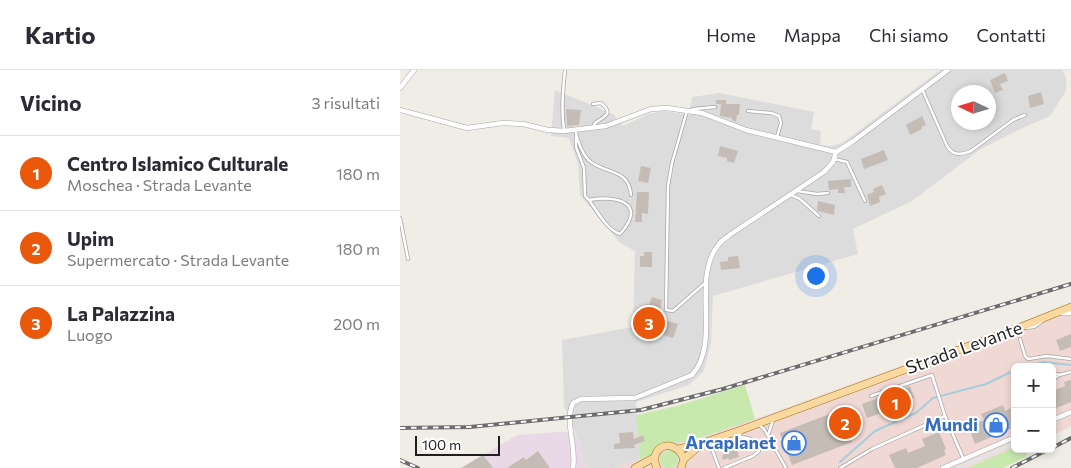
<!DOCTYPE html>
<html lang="it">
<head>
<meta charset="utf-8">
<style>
  :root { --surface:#fff; --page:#f7f7f7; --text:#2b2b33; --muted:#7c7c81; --line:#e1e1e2; --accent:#ea580c }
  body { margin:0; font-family:Commissioner,sans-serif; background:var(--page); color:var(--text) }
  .controls { position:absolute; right:15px; bottom:15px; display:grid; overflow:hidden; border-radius:8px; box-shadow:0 2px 8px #0003 }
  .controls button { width:45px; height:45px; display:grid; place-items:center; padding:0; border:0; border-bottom:1px solid var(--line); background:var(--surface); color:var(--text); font:25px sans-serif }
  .compass { position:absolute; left:551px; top:15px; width:45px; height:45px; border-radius:50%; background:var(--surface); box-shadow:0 2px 8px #0003; rotate:274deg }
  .scale { position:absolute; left:15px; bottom:12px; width:85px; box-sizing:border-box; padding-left:5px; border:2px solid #1f1f1f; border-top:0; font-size:14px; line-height:18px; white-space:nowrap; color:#1f1f1f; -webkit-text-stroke:4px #fff; paint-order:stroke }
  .you { position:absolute; left:415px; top:205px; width:18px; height:18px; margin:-12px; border:4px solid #fff; border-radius:50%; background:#1a73e8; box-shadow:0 0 0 8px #1a73e833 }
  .badge { display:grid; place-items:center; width:32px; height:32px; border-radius:50%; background:var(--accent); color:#fff; font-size:16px; font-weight:700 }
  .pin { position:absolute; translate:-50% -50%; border:2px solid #fff; box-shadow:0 1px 5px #0006 }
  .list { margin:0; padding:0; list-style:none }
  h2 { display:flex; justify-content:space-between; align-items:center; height:65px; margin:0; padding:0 20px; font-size:21px }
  h2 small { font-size:16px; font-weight:400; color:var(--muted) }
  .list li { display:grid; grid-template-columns:32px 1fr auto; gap:15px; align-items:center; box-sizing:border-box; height:75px; padding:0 20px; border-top:1px solid var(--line) }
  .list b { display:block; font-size:19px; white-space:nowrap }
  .list p { margin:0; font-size:16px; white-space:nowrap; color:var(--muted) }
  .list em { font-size:16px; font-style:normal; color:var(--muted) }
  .map { position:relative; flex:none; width:671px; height:398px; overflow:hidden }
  header { display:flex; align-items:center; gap:30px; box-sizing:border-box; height:70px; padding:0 25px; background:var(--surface); border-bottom:1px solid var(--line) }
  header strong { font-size:24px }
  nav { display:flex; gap:28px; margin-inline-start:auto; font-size:18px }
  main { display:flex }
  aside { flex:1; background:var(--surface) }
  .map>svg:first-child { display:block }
  .residential { fill:#dddcdc; fill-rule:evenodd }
  .commercial { fill:#f0d8d5 }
  .industrial { fill:#e9d8e5 }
  .grass { fill:#c7e9ad }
  .parking { fill:#e3e3e3 }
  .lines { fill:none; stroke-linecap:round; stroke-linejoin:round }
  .stream { stroke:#a7cddd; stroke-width:2 }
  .building { fill:#c4bcb5 }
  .lane-casing { stroke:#a6a6a6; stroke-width:4 }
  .street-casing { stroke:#a6a6a6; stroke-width:5.5 }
  .primary-casing { stroke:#986f03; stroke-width:8 }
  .lane { stroke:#fff; stroke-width:2.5 }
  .street { stroke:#fff; stroke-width:4.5 }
  .primary { stroke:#fad9a0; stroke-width:7 }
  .rail-casing { stroke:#6d6d6d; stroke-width:4 }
  .rail { stroke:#fff; stroke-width:2; stroke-dasharray:5.5; stroke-linecap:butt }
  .labels { text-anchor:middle; stroke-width:4; stroke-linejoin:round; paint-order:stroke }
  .street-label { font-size:18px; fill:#1f1f1f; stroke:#fff }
  .shop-label { font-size:18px; font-weight:bold; fill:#366cbe; stroke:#fff; text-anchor:end }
</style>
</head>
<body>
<header>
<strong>Kartio</strong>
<nav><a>Home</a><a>Mappa</a><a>Chi siamo</a><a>Contatti</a></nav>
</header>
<main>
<aside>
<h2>Vicino<small>3 risultati</small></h2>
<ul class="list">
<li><span class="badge">1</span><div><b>Centro Islamico Culturale</b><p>Moschea · Strada Levante</p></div><em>180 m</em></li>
<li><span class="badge">2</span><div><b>Upim</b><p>Supermercato · Strada Levante</p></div><em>180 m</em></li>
<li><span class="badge">3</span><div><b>La Palazzina</b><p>Luogo</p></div><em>200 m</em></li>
</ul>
</aside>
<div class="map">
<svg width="671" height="398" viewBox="0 0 671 398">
  <rect width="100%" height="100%" fill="#f0ede6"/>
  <path class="residential" d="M540 0H662L666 7V21L650 46 614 62 581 79 512 131 453 159 458 184 313 226 311 273 304 301 289 315 236 332 240 389 213 398H189L183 393 182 378 164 336 162 270 233 257 235 181 220 173 180 125 178 94 169 68 151 66 155 20 213 44 223 56 248 44 264 41 289 45 292 27 320 23 414 42 411 59 421 61 420 75 431 76 439 74 446 70ZM558 22H588V52H558Z"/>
  <path class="commercial" d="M671 233V356L652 366V297H615V377L568 398H213L249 386 263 373 287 372 355 349 605 258Z"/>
  <path class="industrial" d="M160 362 175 363 182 378 183 393 189 398H62L117 365Z"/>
  <path class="grass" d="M345 315 355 349 287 372 263 373 251 385 240 389 236 345 277 336Z
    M615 377V379H629L626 387 603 398H568Z
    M260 389a9 9 0 1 1 18 0a9 9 0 1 1-18 0Z"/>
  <path class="parking" d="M615 371V375L563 398H553Z"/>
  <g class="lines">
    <path class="stream" d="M623 297 644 292 671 295
      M440 392 475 361 516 343 533 328 586 314 615 300"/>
  </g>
  <path class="building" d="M605 3 608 11 600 14 603 20 595 23 590 10Z
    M641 22 644 34 630 38 628 26Z
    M316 30H326V34H340L339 45H337L336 52 332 50V48L320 46 321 34H316Z
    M166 39 181 40 179 55 167 56Z
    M522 46 526 55 521 57 522 59 510 65 506 55Z
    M320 76 338 81 334 93 327 91V88L318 86Z
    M484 80 488 90 464 99 461 89Z
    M241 96 251 98 248 113 238 111Z
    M451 109V117H444L445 123H438V119L429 120 428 111Z
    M482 115 486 124 479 127 480 132 470 136 467 125 474 122 473 119Z
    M237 122H249L248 144 242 143V152H235Z
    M418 131 435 135 434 145 418 141 417 140Z
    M244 182H252V197H240V186H244Z
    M338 186 340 198 321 200 320 192 328 191V187Z
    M252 227 262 230 259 244 244 239 246 234 249 235Z
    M244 248 261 254 263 250 278 254 273 268 258 263 259 259 242 254Z
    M671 264V277L660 281 656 270Z
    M671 310V332L654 339 652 335V321L665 316 664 312Z
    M510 316 514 328 502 332 503 335 467 348 462 334Z
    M603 335 605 341 611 338 613 343 615 342V357L575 374 571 363 580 359 577 353 584 350 581 344Z
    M448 337 458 363 450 366 452 372 392 395 380 363Z
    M233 362 234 369 243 365 245 371 234 375 235 378 214 379V374L220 373 219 363Z
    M539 362 546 379 544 380 546 385 517 398H495L489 385 506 378 508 383 525 376 522 369Z
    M331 369 330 374 334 376 335 380H337L339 387 329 390 328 388 323 390 322 385 328 383 327 379 329 376 324 371Z
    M138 381 150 398H107L124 387 126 390Z
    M83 385 93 398H61Z"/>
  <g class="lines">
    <g class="lane-casing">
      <path id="lane" d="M522 19 547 76C553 86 561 85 571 81L613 50 625 45
        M193 34 201 33C214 44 205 46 195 53L193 57
        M291 40 294 39 315 37
        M287 41 272 93 268 116 266 240 273 241 305 213
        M348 41 371 43 379 46 381 53 377 67
        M164 60C161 40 163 20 165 0
        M175 60C178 70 182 86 191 92 207 104 229 99 231 125
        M176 65V77L184 98 185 126 189 130C217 125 248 133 220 164 207 160 197 141 189 130
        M434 89 447 92 465 131
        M397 121 417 124 428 123
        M391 125 400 129 419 146
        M0 148 8 189
        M625 258 634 257 644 250
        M620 269 625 286 628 289 647 286 671 289
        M652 303 659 305
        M652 310 659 305 671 302
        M471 326 532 305 545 346 563 388
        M359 355 364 359 386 398
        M368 365 373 350
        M333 373 339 369 341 361
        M304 374 312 379 319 398
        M312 379 326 376
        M324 398 353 386 359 381C358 370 350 368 340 367
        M440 398 472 379 545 346"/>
    </g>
    <g class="street-casing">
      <path id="street" d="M0 18 14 0
        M0 40 67 58 103 53 123 54 148 60 164 61 206 56 251 39 267 38 302 43 346 60 436 82
        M436 82 452 72 548 0
        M662 243H671
        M652 350 671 342
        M173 398C177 377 164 352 173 333L181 329 235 328 292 305C322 272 290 209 319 174 322 170 327 167 331 164L424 102 433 92 436 82
        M543 398 615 367"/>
    </g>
    <g class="primary-casing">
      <path id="primary" d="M279 379 303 373 341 360 621 257 671 237
        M235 398 255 387
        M257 398C247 377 274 365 284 389
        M281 398 284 389 299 376"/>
    </g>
    <use href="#lane" class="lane"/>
    <use href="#street" class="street"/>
    <use href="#primary" class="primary"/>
    <g class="rail-casing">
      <path id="rail" d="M0 358 70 357 241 340 323 319 671 214
        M652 378 671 368
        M0 390 18 398
        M612 398 649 379"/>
    </g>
    <use href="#rail" class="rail"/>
  </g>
  <defs>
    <g id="shop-ring" transform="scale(1.25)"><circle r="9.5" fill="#fff" stroke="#3f7fe0" stroke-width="1.5"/><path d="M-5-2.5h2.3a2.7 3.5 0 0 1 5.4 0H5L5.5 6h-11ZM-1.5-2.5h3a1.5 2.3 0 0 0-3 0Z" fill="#3f7fe0"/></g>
  </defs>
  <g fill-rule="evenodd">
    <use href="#shop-ring" x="596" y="355"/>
    <use href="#shop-ring" x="394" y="373"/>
  </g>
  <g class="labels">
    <g class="street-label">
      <text transform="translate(564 278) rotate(-20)" y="6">Strada Levante</text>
    </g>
    <g class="shop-label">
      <text x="578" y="361">Mundi</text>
      <text x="376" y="379">Arcaplanet</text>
    </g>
  </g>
</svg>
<div class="controls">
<button>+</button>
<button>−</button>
</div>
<svg class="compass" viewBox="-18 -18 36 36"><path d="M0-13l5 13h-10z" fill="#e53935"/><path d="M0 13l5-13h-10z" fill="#7c7c81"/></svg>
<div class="scale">100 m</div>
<div class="you"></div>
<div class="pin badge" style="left:495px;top:333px">1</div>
<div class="pin badge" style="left:445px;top:353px">2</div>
<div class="pin badge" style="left:249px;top:253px">3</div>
</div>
</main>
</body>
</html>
